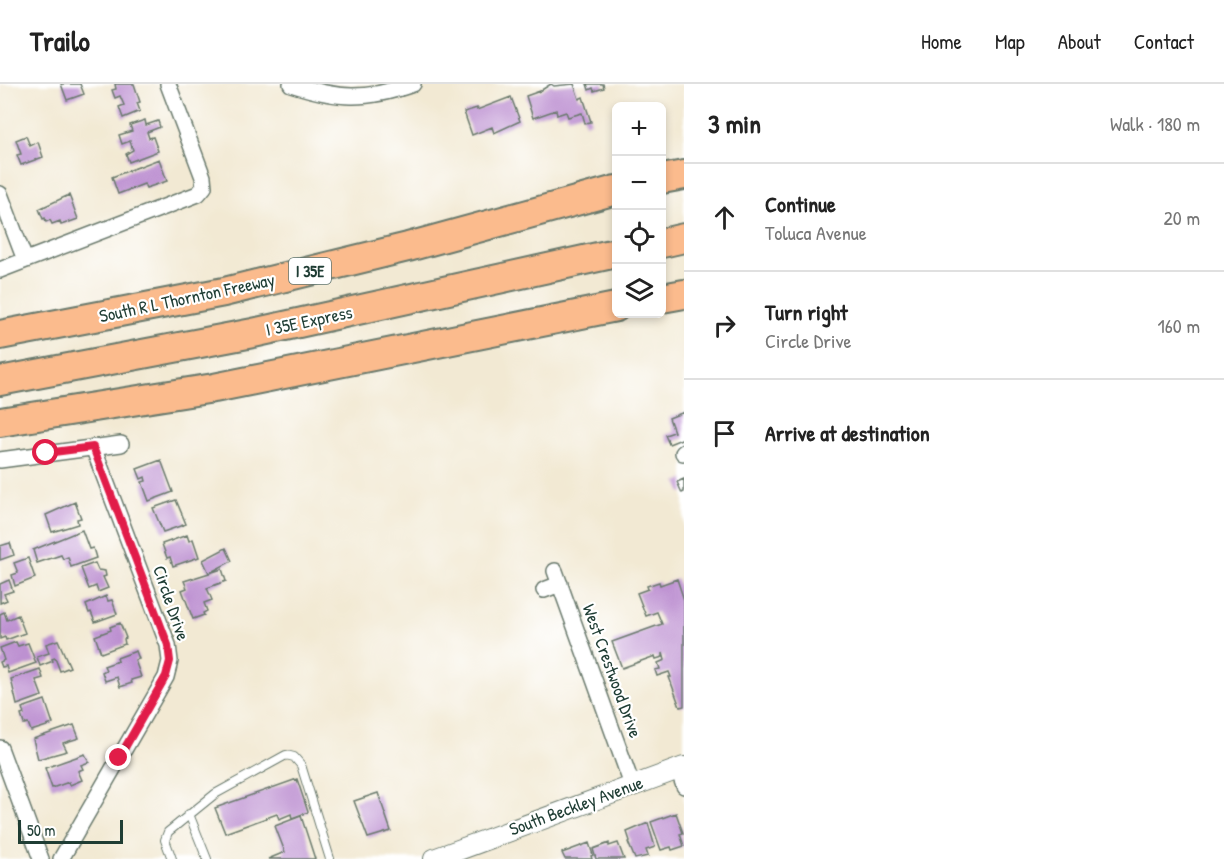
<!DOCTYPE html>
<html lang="en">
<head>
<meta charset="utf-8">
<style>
  :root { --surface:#fff; --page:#f6f6f6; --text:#222; --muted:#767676; --line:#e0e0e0 }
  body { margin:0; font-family:"Patrick Hand",sans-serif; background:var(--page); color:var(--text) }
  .controls { position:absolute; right:18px; top:18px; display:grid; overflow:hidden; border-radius:9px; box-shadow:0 3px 9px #0003 }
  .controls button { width:54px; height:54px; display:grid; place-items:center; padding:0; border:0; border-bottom:2px solid var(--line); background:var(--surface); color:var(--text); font:30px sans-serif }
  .scale { position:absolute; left:18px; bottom:15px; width:105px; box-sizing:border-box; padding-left:6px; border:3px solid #1f3d34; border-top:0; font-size:16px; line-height:21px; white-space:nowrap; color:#1f3d34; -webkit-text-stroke:4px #fff; paint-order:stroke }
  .stop { position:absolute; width:18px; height:18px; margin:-14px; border:4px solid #e11d48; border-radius:50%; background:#fff }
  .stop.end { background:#e11d48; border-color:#fff; box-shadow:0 2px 6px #0008 }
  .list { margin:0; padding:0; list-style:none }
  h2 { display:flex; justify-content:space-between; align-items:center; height:78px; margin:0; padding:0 24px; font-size:26px }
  h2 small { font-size:20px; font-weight:400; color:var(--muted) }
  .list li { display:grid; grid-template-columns:39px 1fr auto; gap:18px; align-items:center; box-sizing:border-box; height:108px; padding:0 24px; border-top:2px solid var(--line) }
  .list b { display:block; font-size:22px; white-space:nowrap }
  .list p { margin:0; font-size:20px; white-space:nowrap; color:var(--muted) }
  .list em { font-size:20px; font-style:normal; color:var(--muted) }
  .icon { flex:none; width:33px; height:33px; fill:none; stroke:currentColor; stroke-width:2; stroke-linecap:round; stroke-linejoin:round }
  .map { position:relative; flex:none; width:684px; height:775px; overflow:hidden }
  header { display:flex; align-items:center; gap:36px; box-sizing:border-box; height:84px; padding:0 30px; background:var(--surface); border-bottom:2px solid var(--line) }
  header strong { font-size:28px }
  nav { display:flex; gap:33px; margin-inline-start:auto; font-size:21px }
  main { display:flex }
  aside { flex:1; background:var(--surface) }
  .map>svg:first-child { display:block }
  .building { fill:#bd91d1 }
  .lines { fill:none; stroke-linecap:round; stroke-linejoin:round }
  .service-casing { stroke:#69796c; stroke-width:10 }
  .minor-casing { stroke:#69796c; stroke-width:18 }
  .tertiary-casing { stroke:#69796c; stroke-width:22 }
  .motorway-casing { stroke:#69796c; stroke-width:32 }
  .service { stroke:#fff; stroke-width:8 }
  .minor { stroke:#fff; stroke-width:15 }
  .tertiary { stroke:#fff; stroke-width:20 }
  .motorway { stroke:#fbbb8d; stroke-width:28 }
  .route { stroke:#e11d48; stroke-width:8 }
  .labels { text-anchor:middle; stroke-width:4.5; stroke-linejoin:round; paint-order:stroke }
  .shield { fill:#fff; stroke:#627771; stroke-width:1.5 }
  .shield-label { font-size:16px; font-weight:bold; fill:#1f3d34 }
  .street-label { font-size:18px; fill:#1f3d34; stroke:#fff }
</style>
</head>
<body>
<header>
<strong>Trailo</strong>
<nav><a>Home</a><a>Map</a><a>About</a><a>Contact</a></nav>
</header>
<main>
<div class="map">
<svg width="684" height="775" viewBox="0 0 684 775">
  <rect width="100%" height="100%" fill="#fff"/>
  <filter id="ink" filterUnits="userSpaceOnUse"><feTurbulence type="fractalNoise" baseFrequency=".0167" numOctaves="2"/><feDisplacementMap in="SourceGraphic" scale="12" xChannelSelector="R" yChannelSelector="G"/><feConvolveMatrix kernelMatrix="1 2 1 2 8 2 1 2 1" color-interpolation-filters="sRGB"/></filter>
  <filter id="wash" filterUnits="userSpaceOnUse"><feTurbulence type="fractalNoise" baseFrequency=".008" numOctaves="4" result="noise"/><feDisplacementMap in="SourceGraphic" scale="24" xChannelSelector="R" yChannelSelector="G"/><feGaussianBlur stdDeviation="1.35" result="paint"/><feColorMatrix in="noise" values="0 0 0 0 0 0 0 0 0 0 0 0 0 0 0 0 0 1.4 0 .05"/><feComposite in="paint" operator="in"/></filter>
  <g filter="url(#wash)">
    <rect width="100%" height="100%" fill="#f2e9d3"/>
    <g id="blocks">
      <path class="building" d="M61 0H80L84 10 67 16Z
        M115 0H134L140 18 137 19 140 27 123 34 119 23 124 21 120 12 115 14 112 6 116 5Z
        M551 0 554 2 574 0 579 15 583 13 591 38 585 39 582 29 568 33 566 28 557 31 556 26 533 34 526 12 540 7Z
        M587 0H603L604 4 594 7 593 4 589 6Z
        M511 13 520 37 494 49 492 43 472 51 464 28 477 24V26Z
        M145 36 146 41 158 37 160 43 147 48 149 54 153 53 158 67 129 78 126 70 133 66 130 57 122 60 119 51 132 47 130 41Z
        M26 52 30 62 38 58 43 73 21 81 17 71 21 70 16 56Z
        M159 75 167 97 146 104 144 100 118 110 112 93Z
        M69 111 78 135 61 141 60 137 52 140 50 136 46 138 45 134 43 135 39 125Z
        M684 328V354L669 360 665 351 674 348 669 334Z
        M161 376 173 408 149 417 142 398 146 397 145 393 141 395 137 385Z
        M684 395V408L682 409 677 398Z
        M176 416 186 440 163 448 153 424Z
        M75 418 81 434 77 435 78 440 52 448 46 431Z
        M82 446 89 465 93 464 96 474 71 483 68 473 63 475 61 471 37 479 33 466Z
        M187 451 189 457 193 455 199 473 173 482 170 473 167 474 162 460Z
        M10 459 14 471 0 476V462Z
        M226 464 232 477 209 489 203 476Z
        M28 474 35 494 15 502 12 491 18 489 14 479Z
        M95 479 98 486 105 487 106 492 103 493 108 504 98 508 96 502 89 505 81 484Z
        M222 485 226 497 207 504 212 516 204 519 207 527 203 529 204 531 193 535 182 506 187 504 184 497Z
        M677 495 684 516V622L680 623 669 593H671L669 588 657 592 655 586 660 585 658 579 665 576 663 569V573L656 575 655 572 622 584 612 558 662 540 657 528 646 532 637 509 648 505 647 502 659 498 660 501Z
        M9 496 13 507 4 510 7 516 0 519V500Z
        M106 512 108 517 112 516 117 530 95 538 91 528 89 529 86 521Z
        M4 528 7 536 18 531 25 549 6 556 5 553 0 555V530Z
        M120 539 126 554 124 555 125 560 101 569 95 552 111 546 110 543Z
        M58 556 70 583 60 587 55 574 52 575 53 577 40 582 37 573 49 569 46 560Z
        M16 558 18 562 28 559 36 579 8 589 6 582 2 583 0 578 4 576 0 564Z
        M136 567 139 575 135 576 141 593 131 596 132 599 120 603 117 593 105 597 102 588 106 586 104 582 118 577 117 574Z
        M40 585 43 594 36 596 42 612 17 621 11 595Z
        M45 616 53 640 31 647 28 639 24 640 21 631 24 630 22 624Z
        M74 641 79 654 63 659 67 667 38 675 33 655Z
        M85 670 89 678 81 681 83 685 78 687 82 696 70 701 69 698 52 704 45 684Z
        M297 695 308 728 292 734 291 730 279 735 277 730 225 749 215 724Z
        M378 709 391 747 368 754 354 717Z
        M676 729 683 749 680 750 684 762 672 766 671 763 661 766 651 738Z
        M301 732 315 775H268L285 768 275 742Z
        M648 739 655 763 646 766 648 772 635 775 628 758 630 757 627 748Z
        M589 759 593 771 591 772 592 775H565L562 769Z
        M609 759V762L618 759 624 775H596L593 765Z"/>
    </g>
  </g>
  <g filter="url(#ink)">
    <use href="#blocks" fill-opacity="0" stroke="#69796c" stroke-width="1.5"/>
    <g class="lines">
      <g class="service-casing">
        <path id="service" d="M189 730 207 775
          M172 775 165 756 168 748 215 710 286 671 294 673 301 681 330 775"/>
      </g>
      <g class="minor-casing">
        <path id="minor" d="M291 0C338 15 365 17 413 0
          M0 110 25 176
          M0 186 198 110 204 103 203 93 168 0
          M683 369 684 368
          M0 376 121 360
          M555 487 632 701
          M544 506 560 500
          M0 664 41 775
          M678 685 684 702
          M61 775 166 593 170 577 168 561 93 363"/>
      </g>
      <g class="tertiary-casing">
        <path id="tertiary" d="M434 775 684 683"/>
      </g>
      <g class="motorway-casing">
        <path id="motorway" d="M662 95 684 91
          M662 159 684 154
          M662 214 684 210
          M0 251 224 208 408 163 616 106
          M0 297 253 249 616 169
          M0 338 214 304 616 223"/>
      </g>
      <use href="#service" class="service"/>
      <use href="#minor" class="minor"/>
      <use href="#tertiary" class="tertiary"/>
      <use href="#motorway" class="motorway"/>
    </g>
  </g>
  <g class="lines" filter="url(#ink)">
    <path class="route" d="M46 369 93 363 168 561 170 577 166 592 119 674"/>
  </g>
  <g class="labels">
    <rect class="shield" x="289" y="174" width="42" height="26" rx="4.5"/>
    <g class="shield-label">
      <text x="310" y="193">I 35E</text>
    </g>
    <g class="street-label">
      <text transform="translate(187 214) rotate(-12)" y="6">South R L Thornton Freeway</text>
      <text transform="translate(309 237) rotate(-12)" y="6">I 35E Express</text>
      <text transform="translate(171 519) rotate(71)" y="6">Circle Drive</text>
      <text transform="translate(612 587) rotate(70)" y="6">West Crestwood Drive</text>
      <text transform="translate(576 722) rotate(-20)" y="6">South Beckley Avenue</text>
    </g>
  </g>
</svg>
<div class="controls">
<button>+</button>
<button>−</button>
<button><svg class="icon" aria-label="locate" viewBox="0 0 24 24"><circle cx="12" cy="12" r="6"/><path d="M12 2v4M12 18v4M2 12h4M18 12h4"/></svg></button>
<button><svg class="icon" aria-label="layers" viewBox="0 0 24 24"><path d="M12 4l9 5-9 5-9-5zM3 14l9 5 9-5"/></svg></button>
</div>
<div class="scale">50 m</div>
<div class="stop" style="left:46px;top:369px"></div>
<div class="stop end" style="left:119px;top:674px"></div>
</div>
<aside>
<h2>3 min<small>Walk · 180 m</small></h2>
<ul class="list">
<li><svg class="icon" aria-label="ahead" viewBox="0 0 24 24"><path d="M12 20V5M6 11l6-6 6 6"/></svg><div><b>Continue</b><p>Toluca Avenue</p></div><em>20 m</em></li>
<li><svg class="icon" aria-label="right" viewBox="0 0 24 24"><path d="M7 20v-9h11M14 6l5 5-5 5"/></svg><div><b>Turn right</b><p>Circle Drive</p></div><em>160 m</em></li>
<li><svg class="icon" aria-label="arrive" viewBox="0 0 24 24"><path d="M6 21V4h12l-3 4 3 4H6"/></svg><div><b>Arrive at destination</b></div></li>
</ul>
</aside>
</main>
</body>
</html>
